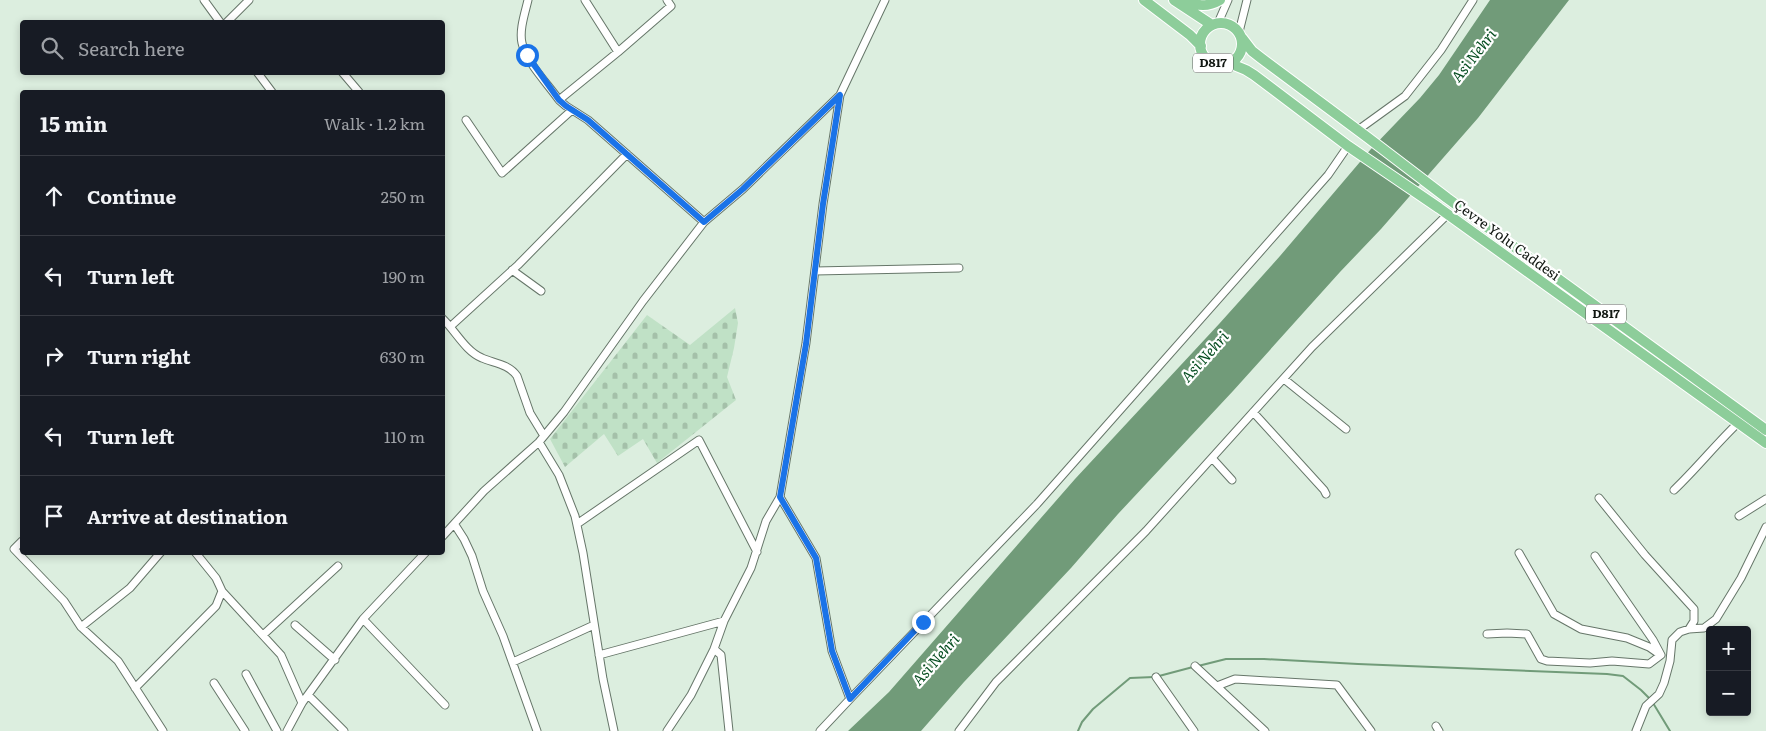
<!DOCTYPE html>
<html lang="en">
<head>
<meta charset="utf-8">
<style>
  :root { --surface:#171b24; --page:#242831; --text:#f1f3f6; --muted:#9ea1a6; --line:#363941 }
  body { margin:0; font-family:Literata,serif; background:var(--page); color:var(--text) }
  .controls { position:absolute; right:15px; bottom:15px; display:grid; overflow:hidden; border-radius:5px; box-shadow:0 2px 8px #0003 }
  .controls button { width:45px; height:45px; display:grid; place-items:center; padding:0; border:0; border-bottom:1px solid var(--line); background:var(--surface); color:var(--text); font:25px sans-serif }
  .stop { position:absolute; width:15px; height:15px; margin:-11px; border:4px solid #1a73e8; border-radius:50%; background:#fff }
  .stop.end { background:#1a73e8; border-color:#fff; box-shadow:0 1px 5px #0008 }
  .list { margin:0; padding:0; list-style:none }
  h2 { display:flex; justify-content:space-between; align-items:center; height:65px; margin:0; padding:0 20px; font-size:21px }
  h2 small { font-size:16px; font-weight:400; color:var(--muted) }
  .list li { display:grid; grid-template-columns:32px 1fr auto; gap:15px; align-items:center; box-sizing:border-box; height:80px; padding:0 20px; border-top:1px solid var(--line) }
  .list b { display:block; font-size:19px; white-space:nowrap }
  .list em { font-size:16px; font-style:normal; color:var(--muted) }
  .icon { flex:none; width:28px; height:28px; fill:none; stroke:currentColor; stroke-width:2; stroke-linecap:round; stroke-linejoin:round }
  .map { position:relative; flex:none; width:1766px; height:731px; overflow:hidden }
  .search { position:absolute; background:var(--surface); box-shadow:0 2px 8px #0003; left:20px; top:20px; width:425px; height:55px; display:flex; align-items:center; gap:12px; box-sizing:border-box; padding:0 18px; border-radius:5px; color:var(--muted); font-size:19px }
  .panel { position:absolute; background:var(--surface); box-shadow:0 2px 8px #0003; left:20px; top:90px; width:425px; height:465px; border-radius:5px }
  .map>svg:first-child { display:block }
  .cemetery { fill:url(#cemetery-stones) }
  .water { fill:#719b79 }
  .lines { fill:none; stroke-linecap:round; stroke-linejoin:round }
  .stream { stroke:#719b79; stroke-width:2 }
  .minor-casing { stroke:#667669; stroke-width:9 }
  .highway-casing { stroke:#fff; stroke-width:12 }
  .minor { stroke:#fff; stroke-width:7 }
  .highway { stroke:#8dcd9a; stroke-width:10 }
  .route { stroke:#1a73e8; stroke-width:6 }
  .labels { text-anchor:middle; stroke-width:4.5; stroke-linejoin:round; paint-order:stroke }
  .shield { fill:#fff; stroke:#585d59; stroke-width:1 }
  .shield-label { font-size:12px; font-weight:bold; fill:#111712 }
  .street-label { font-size:14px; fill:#111712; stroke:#fff }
  .water-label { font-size:15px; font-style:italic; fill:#054d20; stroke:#fff }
</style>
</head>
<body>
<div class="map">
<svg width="1766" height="731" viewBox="0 0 1766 731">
  <defs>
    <pattern id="cemetery-stones" width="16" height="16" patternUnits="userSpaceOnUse" patternTransform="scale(1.25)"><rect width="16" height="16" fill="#c0e1c6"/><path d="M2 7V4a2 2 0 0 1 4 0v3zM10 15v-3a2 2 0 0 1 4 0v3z" fill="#a4c0a9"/></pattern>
  </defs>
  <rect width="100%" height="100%" fill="#dceedf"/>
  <path class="cemetery" d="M735 308 738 323 734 348 727 377 736 400 657 463 643 439 618 456 604 434 565 467 550 439 647 315 690 345Z"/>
  <path class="water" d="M1490 0H1569L1478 118 1381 229 1340 272 1233 391 1118 514 1071 568 964 682 921 731H848L889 692 1075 479 1219 324 1280 256 1371 149 1420 98 1439 75Z"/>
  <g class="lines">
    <path class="stream" d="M1198 666 1226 659H1264L1358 664 1607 674 1623 676 1641 690 1650 699
      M1159 676 1193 667
      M1653 703 1670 731
      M1078 731 1082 722 1093 709 1130 678 1154 677"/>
    <g class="minor-casing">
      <path id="minor" d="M204 0 220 22
        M528 0C525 13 519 30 522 43 526 62 548 84 559 100
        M585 0 618 52
        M667 0 671 6 618 52 559 100 566 106 588 120 704 222
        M227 22 249 0
        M1218 23 1228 0
        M1239 32 1247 0
        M257 72 272 92
        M342 72 359 92
        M466 120 502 173 572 110
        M1358 130 1405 96 1441 50 1473 0
        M512 270 541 291
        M815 271 959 268
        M442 318C455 330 465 351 482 358 493 363 509 364 517 376L530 413 544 436
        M451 326 518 265 627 154
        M1284 379 1346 429
        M1253 412 1324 490 1326 494
        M539 442 559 475 575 516 583 553 603 679 614 731
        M1212 458 1232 480
        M1674 490C1697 468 1716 444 1738 423
        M780 497 816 558 832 651 850 699 820 731
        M1599 498 1645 555 1694 609V621L1689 629
        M1739 516 1766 499
        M577 524 699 440 757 552
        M455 525 464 539 472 556 483 591 503 636 537 731
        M442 537 484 491 539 442 564 412 643 301 704 222 743 189 840 95
        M22 541 14 549 64 601 81 627 118 661 163 731
        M1519 553 1554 614 1581 629 1627 638 1649 647 1659 654
        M222 591 281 655 302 703
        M363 619 445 705
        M295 625 335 660
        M81 627 130 588 161 552
        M1487 634 1507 633 1527 634 1541 659 1547 661 1590 663 1612 661 1649 664 1661 655 1653 640 1595 556
        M263 635 338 566
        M714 649 721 655 729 731
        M599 655 724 621
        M513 662 594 625
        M1195 666 1265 731
        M246 674 277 731
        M1156 677 1194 731
        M214 683 245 731
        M1217 686 1235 679 1337 685 1371 731
        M135 688 216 606 222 591 216 578 195 552
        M308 695 344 731
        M850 699 1037 504 1328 175 1348 146
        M1436 726 1439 731
        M287 731 302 703 363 619 426 552
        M667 731 691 695 714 649 724 621 751 568 766 521 780 497 806 343 823 204 840 95 885 0
        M959 731 996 682 1146 531 1312 347 1448 214
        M1636 731 1646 706 1659 694 1664 683 1670 661 1672 640 1680 632 1689 629 1704 628 1716 619 1741 578 1766 527"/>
    </g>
    <g class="highway-casing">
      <path id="highway" d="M1144 0 1190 35 1201 46
        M1174 0 1212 25
        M1187 0C1198 7 1208 7 1220 0
        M1200 44a21 21 0 1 1 42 0a21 21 0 1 1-42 0Z
        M1242 38 1252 51 1261 58 1367 137 1447 198 1766 430
        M1229 63 1246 70 1254 75 1348 146 1439 208 1766 443"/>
    </g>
    <use href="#minor" class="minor"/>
    <use href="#highway" class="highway"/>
  </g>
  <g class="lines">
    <path class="route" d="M527 55 559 100 566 106 588 120 704 222 743 189 840 95 823 204 806 344 780 497 816 558 832 651 850 699 923 622"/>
  </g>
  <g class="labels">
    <g class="shield">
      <rect x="1193" y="53.5" width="40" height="19" rx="4"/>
      <rect x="1586" y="304.5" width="40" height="19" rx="4"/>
    </g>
    <g class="shield-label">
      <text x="1213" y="67">D817</text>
      <text x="1606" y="318">D817</text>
    </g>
    <g class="street-label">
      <text transform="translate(1507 240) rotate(36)" y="5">Çevre Yolu Caddesi</text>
    </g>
    <g class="water-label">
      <text transform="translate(1474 56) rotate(-52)" y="5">Asi Nehri</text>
      <text transform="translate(1205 357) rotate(-48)" y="5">Asi Nehri</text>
      <text transform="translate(936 660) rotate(-49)" y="5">Asi Nehri</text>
    </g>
  </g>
</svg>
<div class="controls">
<button>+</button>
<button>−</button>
</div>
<div class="stop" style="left:527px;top:55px"></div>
<div class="stop end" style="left:923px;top:622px"></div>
<div class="search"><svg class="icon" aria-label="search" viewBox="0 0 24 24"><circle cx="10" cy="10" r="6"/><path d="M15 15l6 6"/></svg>Search here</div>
<section class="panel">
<h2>15 min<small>Walk · 1.2 km</small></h2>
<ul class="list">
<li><svg class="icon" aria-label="ahead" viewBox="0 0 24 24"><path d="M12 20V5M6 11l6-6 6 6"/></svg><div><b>Continue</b></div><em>250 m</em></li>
<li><svg class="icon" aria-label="left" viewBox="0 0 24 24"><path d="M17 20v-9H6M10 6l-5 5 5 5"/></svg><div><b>Turn left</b></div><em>190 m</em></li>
<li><svg class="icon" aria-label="right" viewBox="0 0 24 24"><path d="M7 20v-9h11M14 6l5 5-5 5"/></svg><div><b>Turn right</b></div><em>630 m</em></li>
<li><svg class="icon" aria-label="left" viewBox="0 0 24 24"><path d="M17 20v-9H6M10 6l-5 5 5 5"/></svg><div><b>Turn left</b></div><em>110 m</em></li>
<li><svg class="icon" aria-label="arrive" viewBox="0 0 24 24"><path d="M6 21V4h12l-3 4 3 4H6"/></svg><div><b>Arrive at destination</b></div></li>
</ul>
</section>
</div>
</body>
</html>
